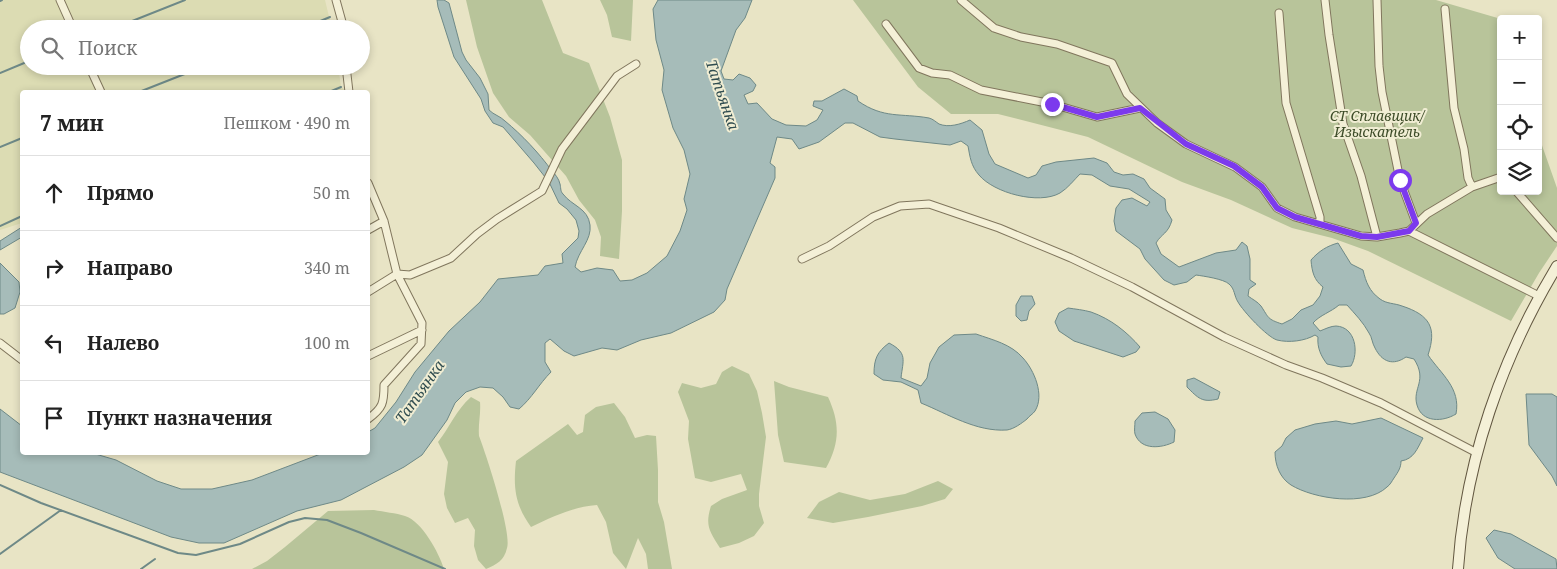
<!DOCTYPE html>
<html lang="ru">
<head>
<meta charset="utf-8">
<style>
  :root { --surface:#fff; --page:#f6f6f6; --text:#222; --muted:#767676; --line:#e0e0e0 }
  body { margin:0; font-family:"Noto Serif",serif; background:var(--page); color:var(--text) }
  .controls { position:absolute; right:15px; top:15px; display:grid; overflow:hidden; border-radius:5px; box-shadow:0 2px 8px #0003 }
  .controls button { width:45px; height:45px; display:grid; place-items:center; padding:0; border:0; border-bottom:1px solid var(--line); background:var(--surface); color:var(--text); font:25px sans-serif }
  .stop { position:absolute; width:15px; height:15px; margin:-11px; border:4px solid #7c3aed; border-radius:50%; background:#fff }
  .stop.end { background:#7c3aed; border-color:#fff; box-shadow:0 1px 5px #0008 }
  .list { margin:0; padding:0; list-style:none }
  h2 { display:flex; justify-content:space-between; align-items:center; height:65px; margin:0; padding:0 20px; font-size:21px }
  h2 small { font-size:16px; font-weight:400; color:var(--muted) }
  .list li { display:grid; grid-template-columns:32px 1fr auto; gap:15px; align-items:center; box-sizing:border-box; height:75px; padding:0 20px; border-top:1px solid var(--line) }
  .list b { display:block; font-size:19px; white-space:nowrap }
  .list em { font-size:16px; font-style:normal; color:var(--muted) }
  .icon { flex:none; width:28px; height:28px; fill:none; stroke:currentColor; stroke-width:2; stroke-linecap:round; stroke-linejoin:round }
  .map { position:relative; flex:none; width:1557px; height:569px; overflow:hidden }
  .search { position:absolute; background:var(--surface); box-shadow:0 2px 8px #0003; left:20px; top:20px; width:350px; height:55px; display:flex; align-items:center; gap:12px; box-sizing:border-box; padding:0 18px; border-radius:28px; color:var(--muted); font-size:19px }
  .panel { position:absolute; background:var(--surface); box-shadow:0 2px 8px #0003; left:20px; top:90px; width:350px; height:365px; border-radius:5px }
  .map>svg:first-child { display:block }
  .farmland { fill:#dcdcb3 }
  .green { fill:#b8c49a }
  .water { fill:#a6bcb9; stroke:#6e8987 }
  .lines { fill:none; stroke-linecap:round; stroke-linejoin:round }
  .stream { stroke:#6e8987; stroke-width:2 }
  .minor-casing { stroke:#80765d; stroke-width:9 }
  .secondary-casing { stroke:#625740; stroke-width:12 }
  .minor { stroke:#f4f0d7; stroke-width:7 }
  .secondary { stroke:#f4f0d7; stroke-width:10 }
  .route { stroke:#7c3aed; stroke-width:6 }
  .labels { text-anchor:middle; stroke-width:4; stroke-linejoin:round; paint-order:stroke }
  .park-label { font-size:14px; font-style:italic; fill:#3d4c28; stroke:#f0edd3 }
  .water-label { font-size:15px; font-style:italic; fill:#304d50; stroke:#f0edd3 }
</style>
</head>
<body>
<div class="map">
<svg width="1557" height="569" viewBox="0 0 1557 569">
  <rect width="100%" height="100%" fill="#e8e4c5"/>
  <path class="farmland" d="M0 0H325L332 29H29V66H338L341 87 347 92H22V223L0 230Z"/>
  <path class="green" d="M466 0H542L563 53 589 63 610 117 622 160V211L619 259 600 256 601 237 595 220 579 200 566 176 530 135 509 117 493 93 477 47Z
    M600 0H633L631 41 612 37 607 15Z
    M853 0H1436L1501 19V191H1538V134L1557 188V246L1539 273 1511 321 1368 251 1332 238 1292 228 1231 200 1182 182 1088 137 998 114H951L918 87Z
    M732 366 749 374 757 391 762 413 766 437 759 494V506L764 523 754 536 739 543 720 548C709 531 705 525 711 506L722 499 747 490 741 474 711 482 695 478 688 439 689 421 678 392 682 383 701 388 716 384 722 372Z
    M774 381 789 387 828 397C840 423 840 443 826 468L784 462 778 435Z
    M471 397 480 402C481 414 478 424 479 436 486 454 512 533 507 548 504 561 497 564 486 569L478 560 474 546 475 530 468 518 455 523 447 508 444 494 448 462 438 442C450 427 456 410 471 397Z
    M614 403 625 417 635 438 647 435 656 436 658 470V502L664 522 672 569H648L646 554 638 538 626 569 613 553 606 522 597 505C572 507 552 517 531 527 515 505 513 487 516 461L568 424 577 435 583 432 585 415 596 407Z
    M938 481 953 489 945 499 922 506 868 517 833 523 807 518 819 502 839 492 870 500 905 494Z
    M374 510C384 512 396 513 405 516 422 521 439 553 444 569H252L267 561 285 547 328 511Z"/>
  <path class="water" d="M437 0H444L449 3 462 52 466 60 480 78 488 94 489 110C494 115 500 116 505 121 522 135 539 153 552 171 555 174 559 179 560 184 561 187 560 191 563 194 572 206 588 208 590 225 592 240 578 251 575 267L581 272 597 268 613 270 620 281 632 280 647 273 667 256 680 231 687 210 684 199 690 174 684 150 673 128 662 90 664 70 656 40 653 9 658 0H752L745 18 736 30 721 71 724 79 733 80 739 74 750 78 756 85 753 91 744 95 748 104 757 103 772 119 786 125 806 126 817 120 823 110 813 106 814 101H822L844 89 857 96 858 101C884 119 901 113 929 118 933 119 936 122 939 124 949 128 961 124 970 120L982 130 989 154 995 164 1028 178 1036 175 1042 166 1056 162 1094 158 1107 163 1114 172 1123 175 1133 174 1144 179 1150 188 1165 199 1166 210 1172 220C1168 234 1162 233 1156 243L1161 254 1179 267 1216 253 1236 250 1242 242 1247 246 1250 259V280L1256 284 1249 289 1248 296C1252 299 1258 302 1261 306 1269 318 1267 319 1282 324L1292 319 1301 310 1313 305 1320 296 1323 287C1314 280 1312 272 1311 260 1319 251 1327 246 1338 243L1351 264 1363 270C1366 282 1369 291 1380 299 1387 304 1394 303 1402 306 1430 315 1437 328 1428 355 1441 374 1461 388 1456 414 1443 422 1422 423 1417 405 1412 388 1428 381 1414 359L1406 357C1393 366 1382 362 1375 348 1372 343 1372 337 1369 333 1363 322 1355 314 1347 305H1339C1331 312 1320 315 1313 323L1320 331C1325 329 1331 326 1336 326 1356 327 1359 353 1351 366L1341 367 1327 364C1321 356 1317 348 1318 337L1315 335C1305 341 1289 343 1277 340 1267 337 1243 311 1238 302 1234 296 1235 289 1229 284 1224 279 1203 276 1196 275L1187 282 1174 285 1164 280 1145 259 1140 249 1116 231 1114 221 1116 208 1122 200 1132 198 1147 206 1150 202 1129 189 1110 186 1092 175 1080 174C1074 180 1068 188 1060 193 1039 205 994 193 979 175 971 166 970 157 968 146L961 141 950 145 895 139 880 137 853 123H845L819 142 799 149 792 139 777 137 770 163 775 167V178L727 289 725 300 714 312 671 333 641 340 617 350 602 348 574 356 564 351 550 339 545 343V362L551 372C539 384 532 398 519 409L510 407 503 397 493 388 480 387 466 392 455 403 447 420 422 455 404 467 341 500 297 511 224 543H199L171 537 0 472V409L22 426V452L92 453 116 460 157 481 181 489H212L252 480 323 453 368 452V432L375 428 396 402 415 372 449 331 480 302 498 279 538 275 545 266 563 263 562 254 578 238 579 231 576 220 567 209 559 203 549 182 534 163 503 127 493 123 485 111 481 99 454 57 438 7Z
    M22 227V237L0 250V241Z
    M0 263 19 282 20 292 15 308 4 314H0Z
    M1021 296H1032L1035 304 1029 311 1027 320 1021 321 1016 316V305Z
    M1068 308C1075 309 1084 310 1091 312 1111 319 1127 332 1140 347L1136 352 1123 357 1074 341 1059 331 1055 322 1059 313Z
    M976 334C993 340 1011 344 1023 358 1034 370 1045 395 1035 411 1033 414 1029 416 1027 419 1022 423 1014 429 1007 430 976 432 948 414 921 403L918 390 901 382 883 380 874 374C874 359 877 352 889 343 908 353 903 360 901 378L921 386 927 378 930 363 939 347 954 335Z
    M1194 378 1220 392 1218 399C1202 403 1198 398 1187 387V380Z
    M1526 394H1552L1557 397V486L1552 476 1529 445Z
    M1155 412 1168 419 1175 430 1174 442C1162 448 1141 451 1135 434 1134 431 1135 425 1135 421L1142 413Z
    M1381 418 1423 438C1417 449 1414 459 1401 461 1401 468 1398 472 1394 478 1392 481 1390 485 1387 487 1366 507 1314 499 1291 485 1280 478 1275 465 1275 452L1282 446 1286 438 1295 430 1315 424 1336 421 1352 424Z
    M1494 530 1511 534 1556 559 1557 569H1515L1498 558 1486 538Z"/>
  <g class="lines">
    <path class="stream" d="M0 1 2 0
      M112 29 185 0
      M301 29 330 17
      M0 73 29 61
      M139 92 205 66
      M329 92 341 87
      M0 147 22 138
      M0 226 22 216
      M0 485 41 503 178 553 196 555 240 544 289 522 305 518 327 520 361 533 445 569
      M0 554 61 510
      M141 569 155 559"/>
    <g class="minor-casing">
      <path id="minor" d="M60 0 73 29
        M336 0 344 29
        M961 0 994 28 1021 37 1057 44 1112 63 1127 94 1157 123 1186 144 1235 167 1262 187 1277 208 1295 217 1361 236 1377 237 1400 233 1409 231 1427 214 1472 187 1501 177
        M1325 0 1329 35 1343 124 1361 176 1377 237
        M1377 0 1379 66 1382 92 1400 180 1416 223
        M1445 9 1454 108 1464 149 1468 178 1472 187
        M1279 13 1286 103 1320 217V223
        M886 24 919 68 932 73 950 75 981 90 1052 104 1097 117 1140 108
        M89 66 101 92
        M346 66 349 92
        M368 183 384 221 397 274 422 323 421 344 384 385C384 403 383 408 368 419
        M1516 191 1557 238
        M368 230 384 221
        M1409 231 1539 296
        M802 259 829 246 873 217 900 206 929 204 999 228 1071 258 1132 287 1224 337 1286 365 1322 378 1381 403 1477 453
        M368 292 397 274 410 275 451 258 477 234 497 219 542 191 562 149 617 76 636 64
        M0 343 22 360
        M368 356 422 330"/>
    </g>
    <g class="secondary-casing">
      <path id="secondary" d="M1458 569C1465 462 1502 357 1557 266"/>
    </g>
    <use href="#minor" class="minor"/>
    <use href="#secondary" class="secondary"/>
  </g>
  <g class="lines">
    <path class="route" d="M1052 104 1097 117 1140 108 1186 144 1234 166 1262 187 1277 208 1295 217 1361 236 1377 237 1409 231 1416 223 1400 180"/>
  </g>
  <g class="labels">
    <g class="park-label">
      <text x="1377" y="121">СТ Сплавщик/<tspan x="1377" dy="16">Изыскатель</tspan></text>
    </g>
    <g class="water-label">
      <text transform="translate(722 95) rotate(71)" y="5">Татьянка</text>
      <text transform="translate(420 392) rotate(-55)" y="5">Татьянка</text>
    </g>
  </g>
</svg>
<div class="controls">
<button>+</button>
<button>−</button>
<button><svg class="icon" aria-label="locate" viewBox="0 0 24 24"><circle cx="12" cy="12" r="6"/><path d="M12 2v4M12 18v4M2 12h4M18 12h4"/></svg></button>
<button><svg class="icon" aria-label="layers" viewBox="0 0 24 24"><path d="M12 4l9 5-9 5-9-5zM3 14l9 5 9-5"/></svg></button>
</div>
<div class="stop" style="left:1400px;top:180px"></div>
<div class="stop end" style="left:1052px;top:104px"></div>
<div class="search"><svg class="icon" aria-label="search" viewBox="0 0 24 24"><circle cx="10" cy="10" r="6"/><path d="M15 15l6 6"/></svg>Поиск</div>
<section class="panel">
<h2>7 мин<small>Пешком · 490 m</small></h2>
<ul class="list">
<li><svg class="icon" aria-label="ahead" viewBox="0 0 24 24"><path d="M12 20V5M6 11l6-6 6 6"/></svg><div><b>Прямо</b></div><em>50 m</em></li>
<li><svg class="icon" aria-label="right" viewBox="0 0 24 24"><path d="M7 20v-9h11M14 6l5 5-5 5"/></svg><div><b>Направо</b></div><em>340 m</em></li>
<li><svg class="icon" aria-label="left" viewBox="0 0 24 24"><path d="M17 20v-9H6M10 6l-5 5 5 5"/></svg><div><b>Налево</b></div><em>100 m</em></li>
<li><svg class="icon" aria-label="arrive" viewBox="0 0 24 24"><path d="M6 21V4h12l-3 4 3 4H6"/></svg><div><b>Пункт назначения</b></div></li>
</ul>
</section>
</div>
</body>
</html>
